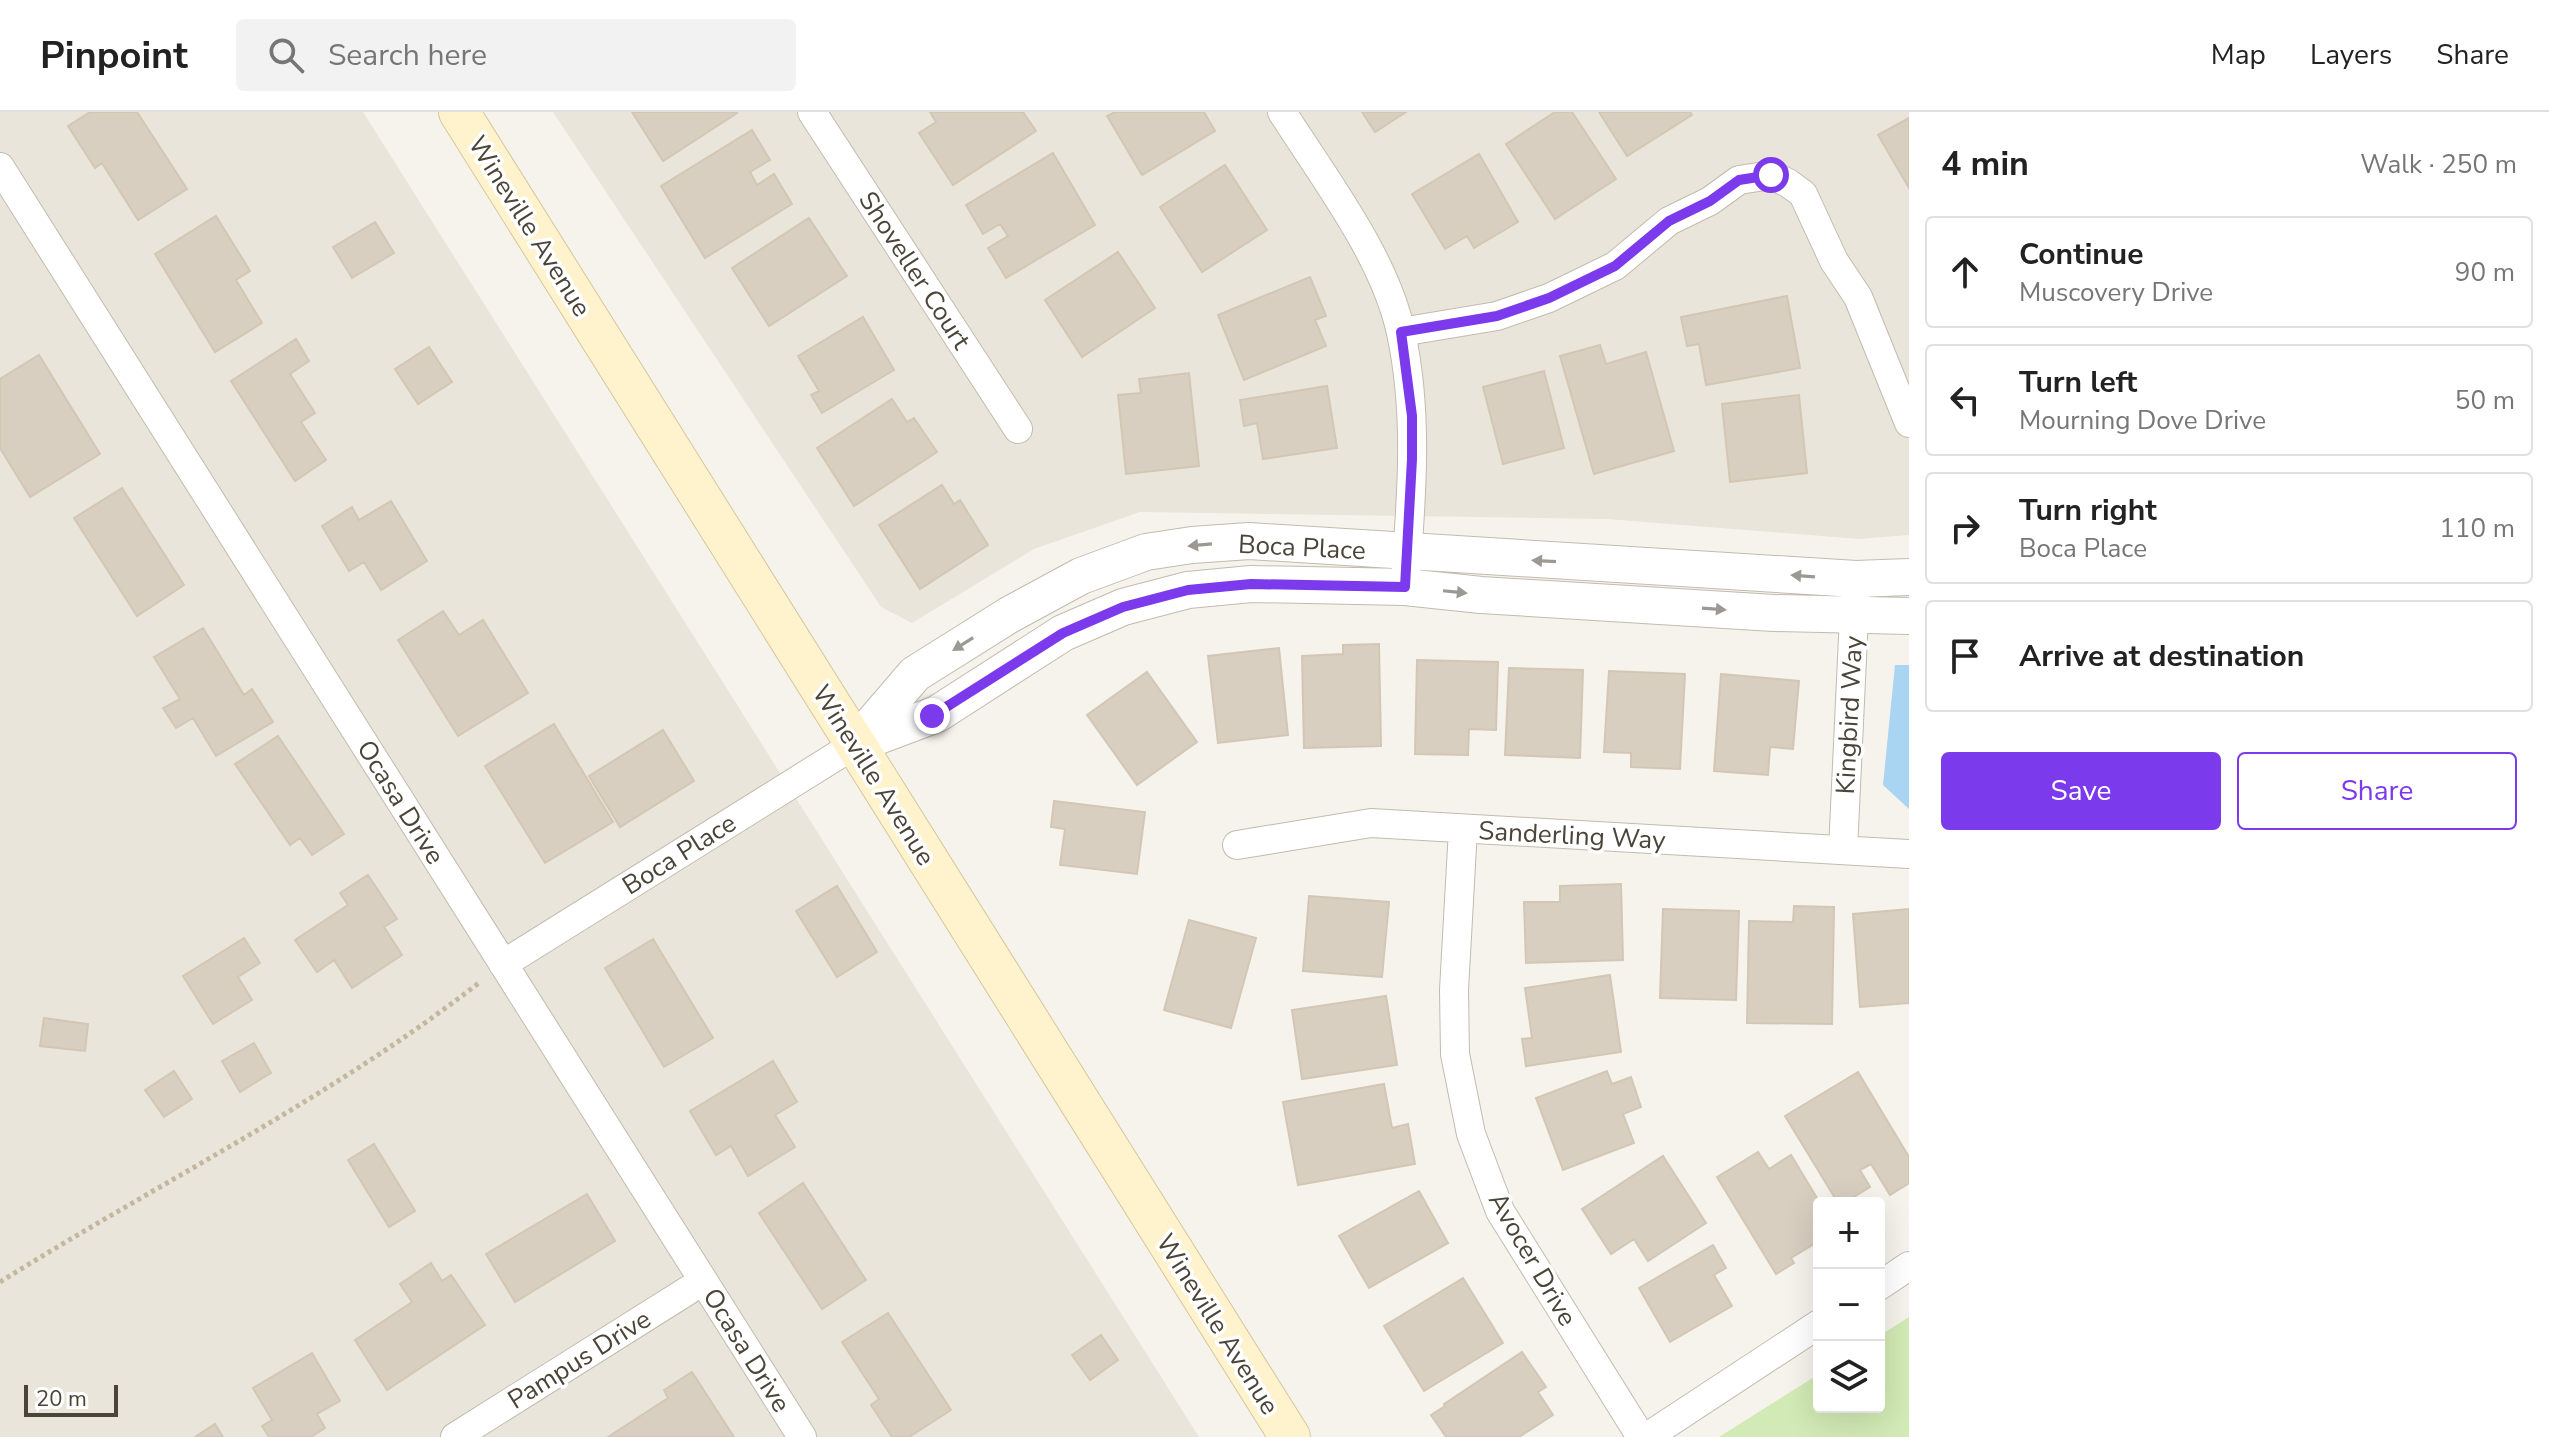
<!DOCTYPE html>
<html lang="en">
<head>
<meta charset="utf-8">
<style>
  :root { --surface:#fff; --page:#f2f2f2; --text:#222; --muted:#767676; --line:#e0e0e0; --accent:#7c3aed }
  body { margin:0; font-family:"Nunito Sans",sans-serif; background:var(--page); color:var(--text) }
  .controls { position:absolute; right:24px; bottom:24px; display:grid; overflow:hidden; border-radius:8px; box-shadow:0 8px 32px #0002 }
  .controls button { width:72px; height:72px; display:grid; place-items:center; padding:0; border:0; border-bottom:2px solid var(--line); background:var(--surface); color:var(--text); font:40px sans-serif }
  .scale { position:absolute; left:24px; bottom:20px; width:94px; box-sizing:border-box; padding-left:8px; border:4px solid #4b4439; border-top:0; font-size:22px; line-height:28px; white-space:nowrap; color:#4b4439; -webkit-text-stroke:6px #fff; paint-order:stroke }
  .stop { position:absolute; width:24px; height:24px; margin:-18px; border:6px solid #7c3aed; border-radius:50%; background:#fff }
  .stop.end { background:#7c3aed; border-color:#fff; box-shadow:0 2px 8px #0008 }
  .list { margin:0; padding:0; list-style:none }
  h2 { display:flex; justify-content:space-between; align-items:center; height:104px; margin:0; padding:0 32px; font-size:34px }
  h2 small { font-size:26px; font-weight:400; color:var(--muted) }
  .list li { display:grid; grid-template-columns:52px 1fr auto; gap:24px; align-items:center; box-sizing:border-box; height:112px; margin:0 16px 16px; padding:0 16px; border:2px solid var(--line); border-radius:8px }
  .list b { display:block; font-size:30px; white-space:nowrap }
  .list p { margin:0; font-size:26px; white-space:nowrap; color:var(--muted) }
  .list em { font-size:26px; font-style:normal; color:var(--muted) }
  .actions { display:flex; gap:16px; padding:24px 32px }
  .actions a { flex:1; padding:18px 0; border:2px solid var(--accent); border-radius:8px; text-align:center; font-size:28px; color:var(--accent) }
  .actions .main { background:var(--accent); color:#fff }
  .icon { flex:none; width:44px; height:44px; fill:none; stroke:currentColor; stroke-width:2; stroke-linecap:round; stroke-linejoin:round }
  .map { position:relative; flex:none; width:1909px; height:1325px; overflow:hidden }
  header { display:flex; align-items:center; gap:48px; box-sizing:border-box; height:112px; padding:0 40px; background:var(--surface); border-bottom:2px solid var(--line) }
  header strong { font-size:38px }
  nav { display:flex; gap:44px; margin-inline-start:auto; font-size:28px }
  .search { width:560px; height:72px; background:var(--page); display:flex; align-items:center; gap:20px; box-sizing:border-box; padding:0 28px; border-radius:8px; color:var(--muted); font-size:30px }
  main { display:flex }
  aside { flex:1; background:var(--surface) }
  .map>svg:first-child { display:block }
  .residential { fill:#eae5da }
  .green { fill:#d2eab5 }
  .water { fill:#a9d4f2 }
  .building { fill:#d8cfc1; stroke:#d3c7b4; stroke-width:2 }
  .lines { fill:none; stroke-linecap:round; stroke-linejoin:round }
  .minor-casing { stroke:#c2bbae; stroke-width:30 }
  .tertiary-casing { stroke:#c2bbae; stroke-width:38 }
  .secondary-casing { stroke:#d6c79b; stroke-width:42 }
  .path { stroke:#c4b79f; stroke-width:5; stroke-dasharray:4 4; stroke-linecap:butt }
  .minor { stroke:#fff; stroke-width:28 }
  .tertiary { stroke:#fff; stroke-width:36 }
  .secondary { stroke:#fff3cd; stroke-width:40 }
  .oneway { fill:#9c9892 }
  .route { stroke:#7c3aed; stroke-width:10 }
  .labels { text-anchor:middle; stroke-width:7; stroke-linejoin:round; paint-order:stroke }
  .street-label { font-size:26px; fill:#4b4439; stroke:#fff }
</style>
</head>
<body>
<header>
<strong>Pinpoint</strong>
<div class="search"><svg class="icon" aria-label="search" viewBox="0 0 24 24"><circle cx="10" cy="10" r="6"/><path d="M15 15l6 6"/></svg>Search here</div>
<nav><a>Map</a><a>Layers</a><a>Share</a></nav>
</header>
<main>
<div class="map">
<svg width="1909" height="1325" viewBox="0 0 1909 1325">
  <rect width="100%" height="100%" fill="#f6f3ec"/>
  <path class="residential" d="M0 0H363L1199 1325H0Z
    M553 0H1909V423L1859 427 1607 407 1140 400 1034 437 912 511 881 495Z"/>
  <path class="green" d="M1909 1205V1325H1719L1819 1262V1295H1879V1224Z"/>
  <path class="water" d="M1895 553H1909V697L1883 673Z"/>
  <path class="building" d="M90 0H137L187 77 138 108 102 51 95 56 68 14Z
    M632 0H736L737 1 663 49Z
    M930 0H1023L1036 19 953 73 919 21 936 10Z
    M1115 0H1204L1215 19 1142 63 1107 4Z
    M1362 0H1406L1375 20Z
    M1555 0H1572L1616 67 1555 107 1506 32Z
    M1599 0H1690L1692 3 1627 44Z
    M1909 6V76L1878 23Z
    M752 18 770 48 750 60 757 73 774 62 792 92 705 146 661 74Z
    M1053 41 1095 113 1006 166 988 136 1008 124 1000 112 983 122 966 93Z
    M1479 42 1518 110 1474 136 1467 124 1445 137 1412 82Z
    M1225 53 1267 118 1202 160 1160 95Z
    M216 104 250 159 236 168 262 211 215 240 155 142Z
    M809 106 847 164 769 214 732 156Z
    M375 110 394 141 352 166 333 135Z
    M1118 140 1155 196 1082 245 1045 188Z
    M1310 165 1326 204 1315 208 1326 234 1244 268 1218 203Z
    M1787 184 1800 256 1706 273 1699 232 1687 234 1681 205Z
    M863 205 894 258 822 301 811 283 819 279 798 244Z
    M296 227 309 249 290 262 315 301 301 310 326 348 295 369 231 269Z
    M1600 233 1606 252 1646 240 1674 339 1594 362 1560 244Z
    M429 235 452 270 418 292 395 257Z
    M39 243 100 342 30 385 0 336V267Z
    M1544 259 1564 336 1503 352 1483 275Z
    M1189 261 1199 354 1126 362 1118 283 1141 281 1139 267Z
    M1327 274 1337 336 1263 347 1257 311 1244 314 1240 288Z
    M1799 283 1807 361 1730 370 1722 292Z
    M892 287 907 310 914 306 937 340 854 394 817 336Z
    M942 373 954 392 960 388 988 433 920 477 879 413Z
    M122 376 184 473 137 504 74 406Z
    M391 389 427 449 381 478 364 450 349 459 322 414 352 395 359 408Z
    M443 499 459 523 483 508 528 581 458 624 398 528Z
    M203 516 244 583 252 577 273 610 216 644 193 606 176 616 163 596 180 587 154 545Z
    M1379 532 1381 634 1304 636 1302 544 1343 542V533Z
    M1279 536 1288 623 1218 631 1208 544Z
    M1417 548 1498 550 1496 618 1469 617 1468 643 1415 642Z
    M1509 556 1583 558 1580 646 1505 643Z
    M1609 559 1685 562 1680 657 1631 655V641L1604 640Z
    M1147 560 1197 630 1137 673 1087 603Z
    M1721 562 1799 569 1793 637 1770 635 1768 663 1714 659Z
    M554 612 613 710 545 751 485 654Z
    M663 618 694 669 620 715 589 664Z
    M278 624 344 722 312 743 300 726 290 733 235 652Z
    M1054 689 1145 700 1137 762 1060 753 1065 717 1051 715Z
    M368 763 397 807 384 815 402 843 352 876 334 848 317 860 295 828 348 793 340 781Z
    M1621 772 1623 848 1526 851 1524 790H1560V774Z
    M837 774 877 840 837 865 796 799Z
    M1309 784 1389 790 1382 865 1303 859Z
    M1794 794 1834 795 1832 912 1747 911 1749 809 1793 810Z
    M1663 797 1739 799 1736 888 1660 886Z
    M1909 797V891L1860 895 1853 802Z
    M1189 808 1256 826 1231 916 1164 898Z
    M244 826 260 851 238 865 252 888 213 912 183 864Z
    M653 827 713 926 664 955 605 856Z
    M1610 863 1621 940 1526 954 1522 927 1532 926 1525 876Z
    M1386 884 1397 953 1302 967 1292 898Z
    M44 906 88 912 85 939 40 934Z
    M254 931 271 961 240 980 222 949Z
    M773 949 797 990 775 1003 795 1035 748 1064 731 1034 716 1043 690 999Z
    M174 959 192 987 164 1005 145 978Z
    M1607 959 1612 972 1631 965 1641 995 1623 1002 1634 1031 1563 1058 1536 986Z
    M1858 960 1909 1045V1071L1890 1083 1871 1052 1860 1058 1870 1075 1844 1091H1838L1785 1004Z
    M1384 972 1392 1016 1408 1012 1415 1052 1298 1073 1283 990Z
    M374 1032 415 1099 389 1115 348 1048Z
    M1758 1040 1769 1057 1791 1043 1820 1091 1819 1129 1791 1146 1794 1151 1776 1162 1717 1065Z
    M1663 1044 1706 1111 1648 1149 1634 1127 1611 1142 1582 1097Z
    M803 1071 866 1168 822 1197 759 1101Z
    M1419 1079 1448 1131 1369 1176 1339 1124Z
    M587 1082 615 1129 515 1190 486 1142Z
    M1713 1133 1726 1156 1714 1163 1732 1194 1670 1230 1639 1176Z
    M431 1151 442 1169 451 1163 485 1213 387 1278 355 1228 412 1190 400 1172Z
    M1463 1166 1503 1231 1424 1279 1384 1214Z
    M888 1201 951 1298 909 1325H892L871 1293 879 1287 842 1230Z
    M1101 1223 1118 1248 1090 1268 1072 1243Z
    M1522 1240 1546 1275 1538 1280 1553 1303 1519 1325H1446L1431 1303 1445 1294 1444 1292Z
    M312 1241 340 1289 317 1302 325 1316 311 1325H269L262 1314 272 1308 253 1276Z
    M692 1260 734 1325H608L668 1286 664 1278Z
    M215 1312 223 1325H195Z"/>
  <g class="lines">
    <g class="minor-casing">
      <path id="minor" d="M812 0 1018 317
        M1282 0C1324 66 1385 145 1401 221 1418 299 1412 380 1406 459
        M0 55 802 1325
        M1401 220 1497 204 1549 186 1615 154 1669 109 1710 89 1739 68 1771 63 1788 71 1803 82 1834 149 1858 185 1909 311
        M1463 717 1454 878 1455 942 1471 1022 1500 1099 1641 1325
        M1237 733 1371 711 1909 742
        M1843 738 1855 483
        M503 852 854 633
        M1879 1174 1909 1154
        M455 1325 703 1169
        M1647 1325 1819 1212"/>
    </g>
    <g class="tertiary-casing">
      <path id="tertiary" d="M860 631 937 602 1063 521 1123 495 1188 478 1251 472 1405 475 1481 483 1774 501 1909 504
        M854 633 915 562 1009 503 1081 464 1146 440 1192 433 1249 429 1856 467 1909 465"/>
    </g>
    <g class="secondary-casing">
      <path id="secondary" d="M459 0 1290 1325"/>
    </g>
    <path class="path" d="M0 1170C160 1070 331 986 480 870"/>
    <use href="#minor" class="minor"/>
    <use href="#tertiary" class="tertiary"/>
    <use href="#secondary" class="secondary"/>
  </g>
  <defs><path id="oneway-solid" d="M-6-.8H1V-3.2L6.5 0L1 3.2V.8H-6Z" transform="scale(2)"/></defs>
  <g class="oneway">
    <use href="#oneway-solid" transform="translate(1200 433) rotate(175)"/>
    <use href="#oneway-solid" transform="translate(1544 449) rotate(-177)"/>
    <use href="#oneway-solid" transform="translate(1803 464) rotate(-176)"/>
    <use href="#oneway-solid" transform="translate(1455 480) rotate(6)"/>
    <use href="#oneway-solid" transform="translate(1714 497) rotate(4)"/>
    <use href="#oneway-solid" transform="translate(963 532) rotate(148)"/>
  </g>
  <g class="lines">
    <path class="route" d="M932 604 1063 521 1123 495 1188 478 1251 472 1405 475 1412 347V304L1401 220 1497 204 1549 186 1615 154 1669 109 1710 89 1739 68 1771 63"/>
  </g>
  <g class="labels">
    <g class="street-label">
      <text transform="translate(530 114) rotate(58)" y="9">Wineville Avenue</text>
      <text transform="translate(915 158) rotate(57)" y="9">Shoveller Court</text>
      <text transform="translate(1302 435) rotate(3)" y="9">Boca Place</text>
      <text transform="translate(1849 603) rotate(-87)" y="9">Kingbird Way</text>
      <text transform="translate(874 663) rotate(58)" y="9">Wineville Avenue</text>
      <text transform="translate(401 690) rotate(58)" y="9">Ocasa Drive</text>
      <text transform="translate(1572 723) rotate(3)" y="9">Sanderling Way</text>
      <text transform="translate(679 742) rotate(-32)" y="9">Boca Place</text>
      <text transform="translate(1533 1147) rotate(60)" y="9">Avocer Drive</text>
      <text transform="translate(1218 1212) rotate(58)" y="9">Wineville Avenue</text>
      <text transform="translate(747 1238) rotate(58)" y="9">Ocasa Drive</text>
      <text transform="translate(579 1247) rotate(-32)" y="9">Pampus Drive</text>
    </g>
  </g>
</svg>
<div class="controls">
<button>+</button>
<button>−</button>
<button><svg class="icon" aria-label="layers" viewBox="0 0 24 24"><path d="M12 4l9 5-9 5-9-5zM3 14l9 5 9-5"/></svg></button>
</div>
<div class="scale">20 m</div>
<div class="stop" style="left:1771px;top:63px"></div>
<div class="stop end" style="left:932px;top:604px"></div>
</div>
<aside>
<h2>4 min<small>Walk · 250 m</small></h2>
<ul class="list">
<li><svg class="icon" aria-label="ahead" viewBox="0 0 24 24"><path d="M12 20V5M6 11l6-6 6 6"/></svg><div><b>Continue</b><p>Muscovery Drive</p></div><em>90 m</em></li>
<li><svg class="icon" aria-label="left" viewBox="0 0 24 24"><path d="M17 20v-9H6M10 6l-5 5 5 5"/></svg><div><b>Turn left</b><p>Mourning Dove Drive</p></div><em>50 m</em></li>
<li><svg class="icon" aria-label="right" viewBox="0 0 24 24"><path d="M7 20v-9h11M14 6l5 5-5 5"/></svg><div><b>Turn right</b><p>Boca Place</p></div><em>110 m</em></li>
<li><svg class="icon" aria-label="arrive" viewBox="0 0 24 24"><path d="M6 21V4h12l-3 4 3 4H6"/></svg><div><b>Arrive at destination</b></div></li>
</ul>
<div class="actions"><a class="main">Save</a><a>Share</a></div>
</aside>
</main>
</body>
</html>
